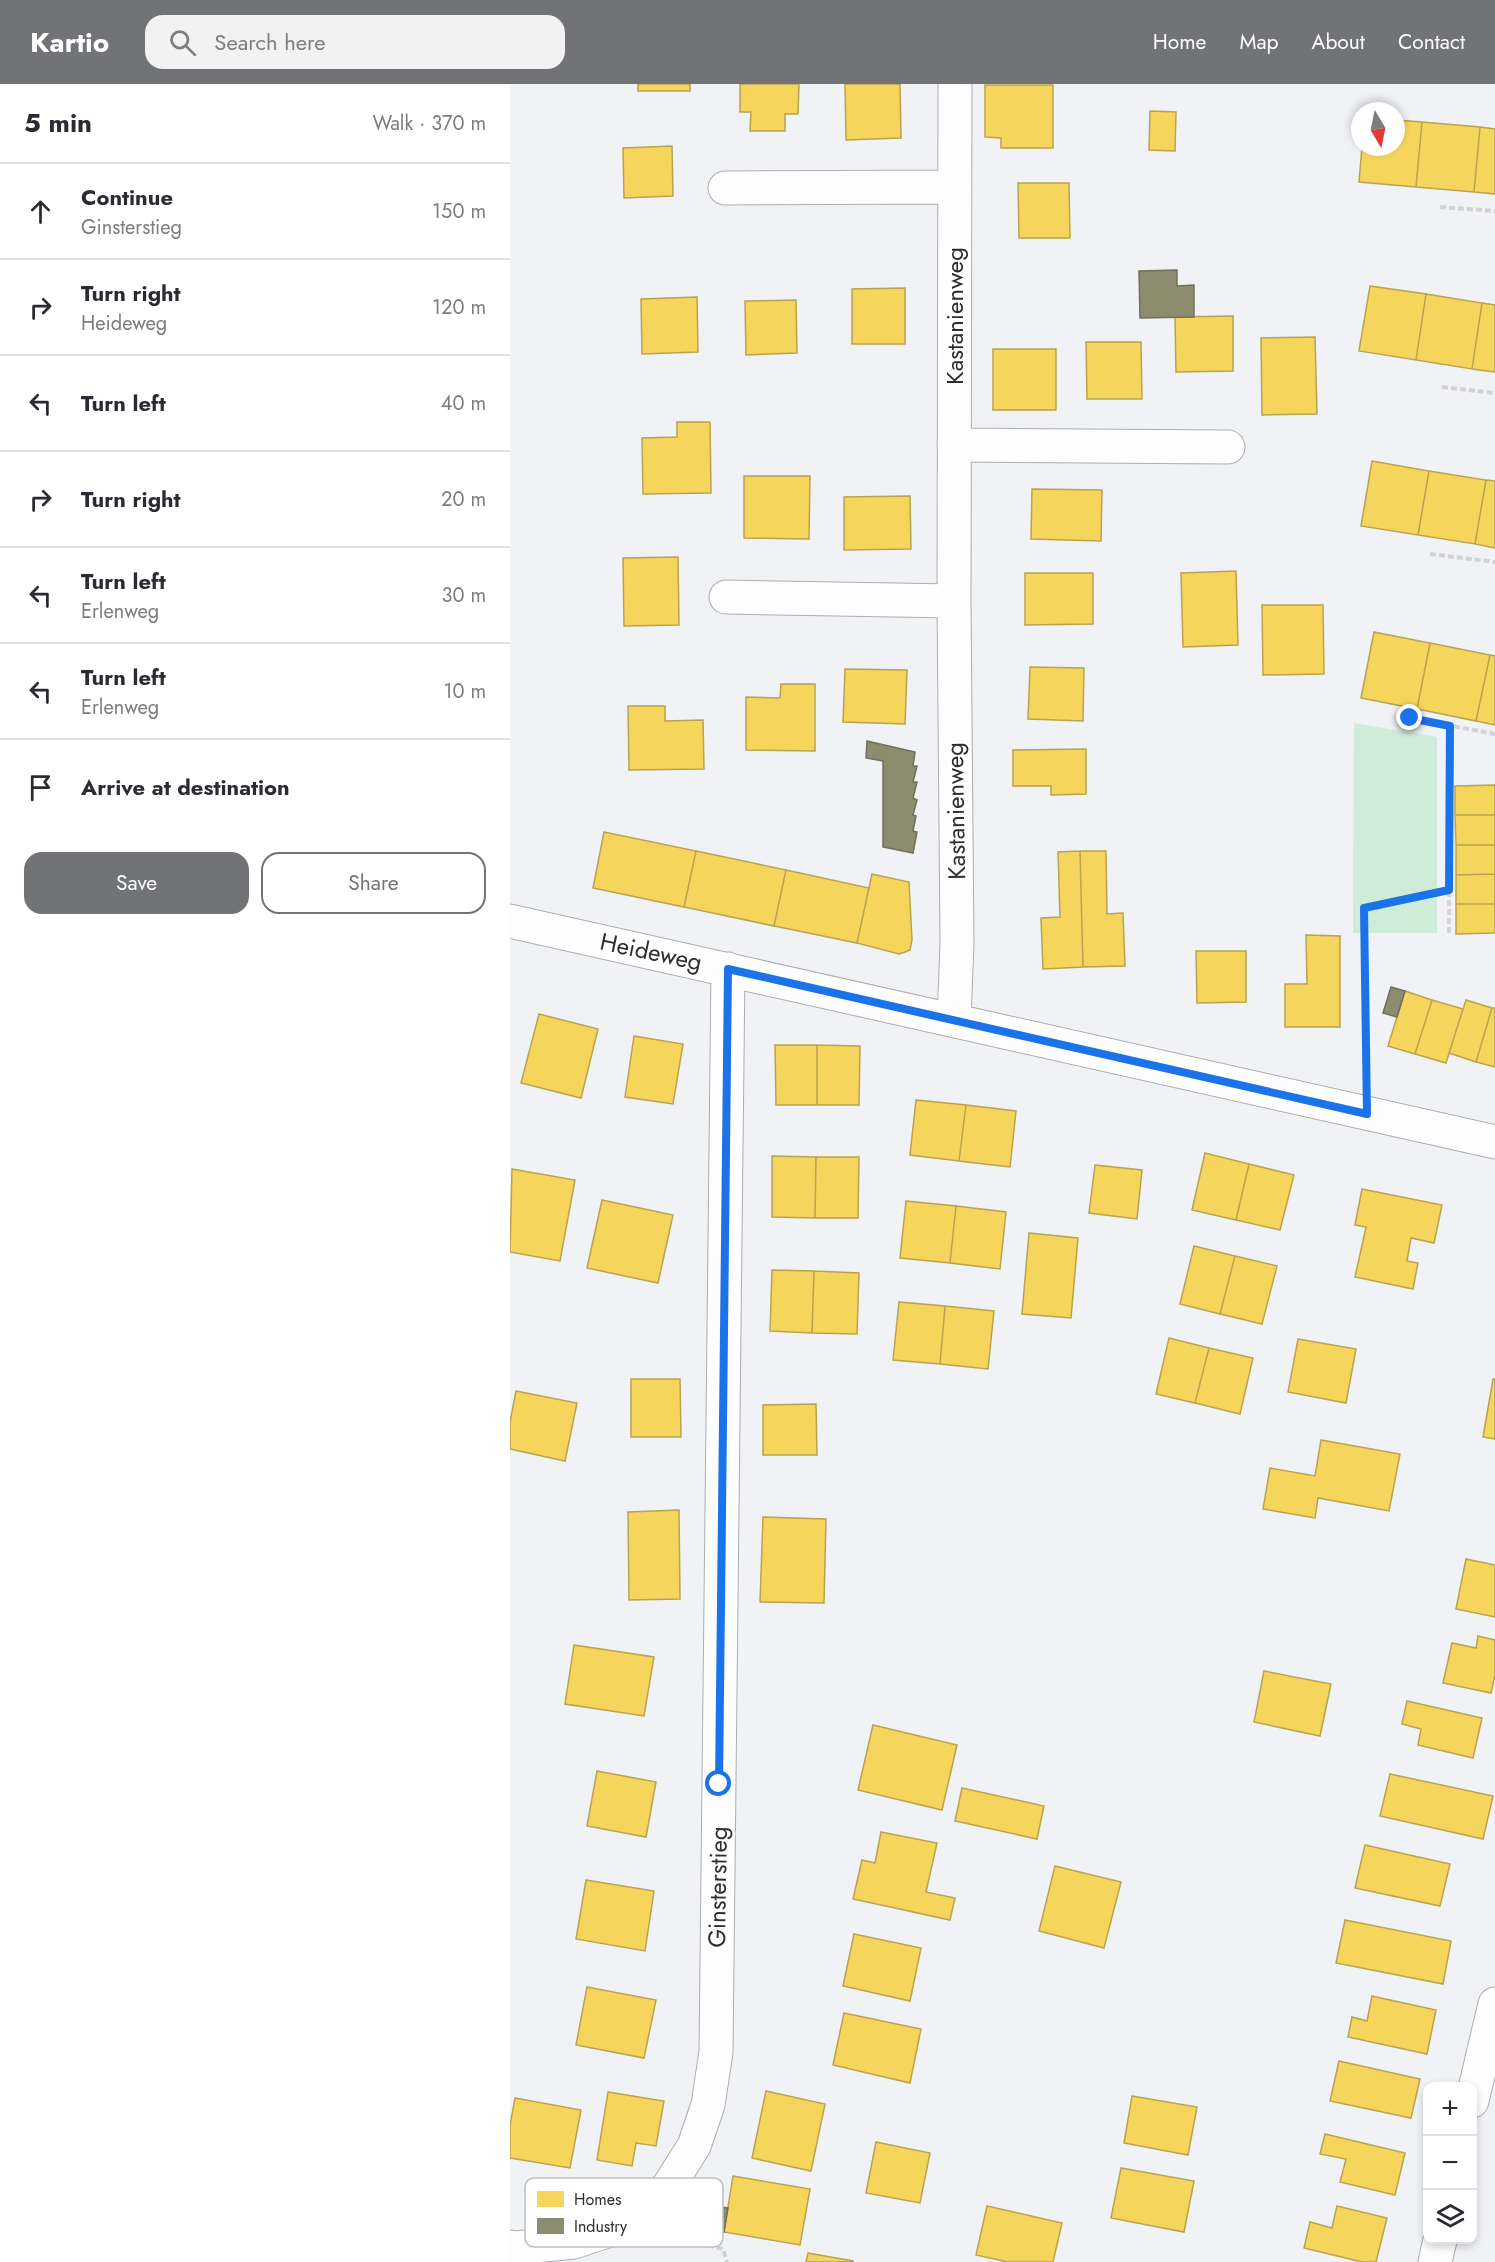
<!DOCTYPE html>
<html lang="en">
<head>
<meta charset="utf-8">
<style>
  :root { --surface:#fff; --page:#f2f2f3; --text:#2b2b33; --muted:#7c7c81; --line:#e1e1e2; --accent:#717376 }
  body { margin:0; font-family:Jost,sans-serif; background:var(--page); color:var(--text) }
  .controls { position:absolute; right:18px; bottom:18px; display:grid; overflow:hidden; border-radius:12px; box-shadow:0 3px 9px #0003 }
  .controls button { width:54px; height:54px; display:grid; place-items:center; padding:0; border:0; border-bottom:2px solid var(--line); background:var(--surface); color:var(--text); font:30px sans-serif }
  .compass { position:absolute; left:841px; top:18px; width:54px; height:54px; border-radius:50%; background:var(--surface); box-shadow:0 3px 9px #0003; rotate:170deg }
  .stop { position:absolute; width:18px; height:18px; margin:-14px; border:4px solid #1a73e8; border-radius:50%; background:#fff }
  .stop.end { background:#1a73e8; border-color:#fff; box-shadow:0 2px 6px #0008 }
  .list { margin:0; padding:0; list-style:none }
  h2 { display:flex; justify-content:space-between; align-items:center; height:78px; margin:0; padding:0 24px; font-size:26px }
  h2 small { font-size:20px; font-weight:400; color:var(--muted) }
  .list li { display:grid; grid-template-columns:39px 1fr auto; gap:18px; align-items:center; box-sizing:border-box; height:96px; padding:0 24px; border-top:2px solid var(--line) }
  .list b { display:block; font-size:22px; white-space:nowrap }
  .list p { margin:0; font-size:20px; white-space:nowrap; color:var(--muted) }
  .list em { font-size:20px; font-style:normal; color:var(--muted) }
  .actions { display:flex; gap:12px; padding:18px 24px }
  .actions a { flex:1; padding:14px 0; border:2px solid var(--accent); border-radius:18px; text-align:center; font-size:21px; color:var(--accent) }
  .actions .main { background:var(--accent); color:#fff }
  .icon { flex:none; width:33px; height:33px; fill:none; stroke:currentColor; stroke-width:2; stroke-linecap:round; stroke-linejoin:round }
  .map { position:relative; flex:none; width:985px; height:2178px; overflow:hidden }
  header { display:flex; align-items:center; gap:36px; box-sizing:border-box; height:84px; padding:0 30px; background:var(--accent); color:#fff }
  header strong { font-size:28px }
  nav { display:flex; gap:33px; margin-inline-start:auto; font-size:21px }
  .search { width:420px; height:54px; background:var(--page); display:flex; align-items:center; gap:15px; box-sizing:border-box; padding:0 21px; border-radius:18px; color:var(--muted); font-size:22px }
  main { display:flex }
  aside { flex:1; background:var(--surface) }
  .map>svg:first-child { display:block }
  .green { fill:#ceecd8 }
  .homes { fill:#f6d55c; stroke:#b9a34f; stroke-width:1.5 }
  .industry { fill:#8c8c6e; stroke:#6f705c; stroke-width:1.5 }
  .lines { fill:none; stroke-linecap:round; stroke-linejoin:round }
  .minor-casing { stroke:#acadb1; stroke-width:35 }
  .path { stroke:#d2d2d5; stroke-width:4; stroke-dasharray:6 3; stroke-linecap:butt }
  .minor { stroke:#fdfdfe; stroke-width:33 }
  .route { stroke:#1a73e8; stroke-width:8 }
  .labels { text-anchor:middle; stroke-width:6; stroke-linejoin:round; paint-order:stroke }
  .street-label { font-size:24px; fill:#2c2e31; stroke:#fefefe }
  .key { fill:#fefefe; stroke:#bfc0c0; stroke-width:1.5 }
  .key-label { font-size:16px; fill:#2c2e31 }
</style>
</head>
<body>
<header>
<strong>Kartio</strong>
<div class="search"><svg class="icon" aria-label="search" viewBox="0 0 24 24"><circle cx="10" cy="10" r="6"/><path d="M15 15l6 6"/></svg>Search here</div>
<nav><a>Home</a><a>Map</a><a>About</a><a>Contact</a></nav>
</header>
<main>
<aside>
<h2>5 min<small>Walk · 370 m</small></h2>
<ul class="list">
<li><svg class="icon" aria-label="ahead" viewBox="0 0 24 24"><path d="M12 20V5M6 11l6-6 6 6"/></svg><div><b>Continue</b><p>Ginsterstieg</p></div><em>150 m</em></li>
<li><svg class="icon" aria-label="right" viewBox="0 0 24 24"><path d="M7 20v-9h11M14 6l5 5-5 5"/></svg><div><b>Turn right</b><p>Heideweg</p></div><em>120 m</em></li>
<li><svg class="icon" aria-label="left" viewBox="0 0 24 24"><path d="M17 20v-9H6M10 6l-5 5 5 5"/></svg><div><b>Turn left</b></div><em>40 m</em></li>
<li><svg class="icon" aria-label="right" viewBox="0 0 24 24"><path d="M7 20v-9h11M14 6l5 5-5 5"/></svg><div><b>Turn right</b></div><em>20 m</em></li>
<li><svg class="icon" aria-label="left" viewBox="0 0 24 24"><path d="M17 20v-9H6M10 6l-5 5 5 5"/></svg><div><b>Turn left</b><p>Erlenweg</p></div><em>30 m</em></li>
<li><svg class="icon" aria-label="left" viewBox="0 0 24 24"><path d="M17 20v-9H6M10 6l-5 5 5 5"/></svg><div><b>Turn left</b><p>Erlenweg</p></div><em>10 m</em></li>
<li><svg class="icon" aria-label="arrive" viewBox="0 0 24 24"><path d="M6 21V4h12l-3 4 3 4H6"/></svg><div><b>Arrive at destination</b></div></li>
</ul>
<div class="actions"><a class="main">Save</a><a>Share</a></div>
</aside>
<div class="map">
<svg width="985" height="2178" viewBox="0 0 985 2178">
  <rect width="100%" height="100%" fill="#f0f2f6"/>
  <path class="green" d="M844 639 927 653V849H843Z"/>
  <path class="homes" d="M128 0H180V7H128Z
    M230 0H289L288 30H275V47H240L241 28H230Z
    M335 0H390L391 54 336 56Z
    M475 1H543V64H491V54L475 53Z
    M640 27 666 28 665 67 639 66Z
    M886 36 912 38 906 103 849 98 852 63H886Z
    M912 38 970 43 964 108 906 103Z
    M970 43 985 45V110L964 108Z
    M162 62 163 112 114 114 113 64Z
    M508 99H559L560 154H509Z
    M860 202 916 210 906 276 849 267Z
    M395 204V260H342V205Z
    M916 210 972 219 962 285 906 276Z
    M187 213 188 268 132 270 131 215Z
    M286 216 287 269 236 271 235 217Z
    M972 219 985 221V288L962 285Z
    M723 232V287L666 288 665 233Z
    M805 253 807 330 752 331 751 254Z
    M576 258H631L632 315H577Z
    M483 265H546V326H483Z
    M167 338H200L201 409 133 410 132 354 167 353Z
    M862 377 919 387 908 451 851 442Z
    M919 387 976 396 965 460 908 451Z
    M234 392H300L299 455 234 454Z
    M976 396 985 397V464L965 460Z
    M522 405 592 406 591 457 521 455Z
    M400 412 401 465 334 466V413Z
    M168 473 169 541 114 542 113 474Z
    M726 487 728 561 673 563 671 489Z
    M515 489H583V540L515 541Z
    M752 521H813L814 590 753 591Z
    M864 548 920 559 907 625 851 614Z
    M920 559 980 571 966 637 907 625Z
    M980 571 985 572V641L966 637Z
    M520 583 574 584 573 637 518 635Z
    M335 585 397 586 395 640 333 638Z
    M271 600H305V667L236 666V613L270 614Z
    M118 622H155V637L193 636 194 685 119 686Z
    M576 665V710L541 711V702H503V666Z
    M985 701V731H945V702Z
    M945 731H985V761H946Z
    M94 748 186 767 174 823 83 804Z
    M946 761H985V790L946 791Z
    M186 767 276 786 264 842 174 823Z
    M570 767H596L597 830 613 829 615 882 573 883Z
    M570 767 573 883 533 885 531 834 550 833 548 768Z
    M276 786 359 804 347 859 264 842Z
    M362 790 399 798 402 856 400 866 395 868 389 870 347 859Z
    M985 790V820H946V791Z
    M946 820H985V849L946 850Z
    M796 851 830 852V943H775V900H797Z
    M686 867H736V918L687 919Z
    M895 907 922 916 905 970 878 962Z
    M922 916 953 925 936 979 905 970Z
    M956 916 982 924 966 978 939 969Z
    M982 924H985V983L966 978Z
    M29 930 88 945 71 1014 11 999Z
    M124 952 173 960 163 1020 115 1013Z
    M265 961H307V1021H266Z
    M307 961 350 962 349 1021H307Z
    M406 1016 456 1021 449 1077 400 1071Z
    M456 1021 506 1027 500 1083 449 1077Z
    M695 1069 739 1080 726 1136 682 1126Z
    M262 1072 306 1073 305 1134 262 1133Z
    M306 1073H349L348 1134H305Z
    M739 1080 784 1091 770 1146 726 1136Z
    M585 1081 632 1086 627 1135 579 1129Z
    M2 1085 65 1096 50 1177 0 1168Z
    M852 1105 932 1121 924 1159 901 1154 897 1177 908 1179 903 1205 845 1193 856 1143 845 1141Z
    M92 1116 163 1131 148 1199 77 1184Z
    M396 1117 446 1122 440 1179 390 1174Z
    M446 1122 496 1128 490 1185 440 1179Z
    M519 1149 568 1154 561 1234 512 1230Z
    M684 1162 725 1172 710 1230 670 1220Z
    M725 1172 767 1182 752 1240 710 1230Z
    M262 1186 304 1187 302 1249 260 1247Z
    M304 1187 349 1189 347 1250 302 1249Z
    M389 1218 435 1222 430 1280 383 1276Z
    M435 1222 484 1227 478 1285 430 1280Z
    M659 1254 699 1264 685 1319 646 1310Z
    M788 1255 846 1265 836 1319 778 1308Z
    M699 1264 743 1274 730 1330 685 1319Z
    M121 1295H170L171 1353H121Z
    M983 1295H985V1355L973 1353Z
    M6 1307 67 1319 55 1377 0 1365V1338Z
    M306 1320 307 1371H253V1321Z
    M811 1356 890 1370 879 1427 808 1414 805 1434 753 1425 760 1384 805 1392Z
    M169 1426 170 1515 119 1516 118 1428Z
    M253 1433 316 1435 314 1519 250 1518Z
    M956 1475 985 1481V1533L946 1525Z
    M968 1552 985 1556V1591L981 1609 933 1599 942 1559 966 1564Z
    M64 1561 144 1573 134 1632 55 1620Z
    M754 1587 821 1600 810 1652 744 1638Z
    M897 1617 972 1634 963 1674 908 1661 911 1645 892 1640Z
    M363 1641 447 1661 432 1726 348 1706Z
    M87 1687 146 1698 136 1753 77 1742Z
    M880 1690 983 1712 973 1755 870 1732Z
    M452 1704 534 1722 527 1755 445 1737Z
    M371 1748 427 1759 416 1808 445 1814 440 1836 343 1815 352 1776 365 1779Z
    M855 1761 940 1780 930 1822 845 1804Z
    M545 1782 611 1798 594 1864 529 1847Z
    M76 1796 144 1807 135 1867 66 1855Z
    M835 1836 941 1857 933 1900 826 1879Z
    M344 1850 411 1864 400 1917 333 1902Z
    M77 1903 146 1916 134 1974 66 1961Z
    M862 1912 926 1926 917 1970 838 1953 842 1933 857 1937Z
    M334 1929 411 1945 400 1999 323 1981Z
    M829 1977 910 1995 901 2034 820 2017Z
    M256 2007 315 2020 301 2087 242 2074Z
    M98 2008 154 2017 146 2062 126 2059 122 2082 87 2076Z
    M622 2012 687 2023 678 2071 614 2059Z
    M5 2014 71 2026 60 2084 0 2074V2041Z
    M815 2050 895 2069 885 2111 830 2098 836 2075 810 2070Z
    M366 2058 420 2069 410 2119 356 2109Z
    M611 2084 684 2097 674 2148 601 2134Z
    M223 2092 300 2105 290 2161 214 2148Z
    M477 2122 552 2139 543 2178H498L466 2171Z
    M827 2122 877 2134 866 2178H852L794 2164 800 2138 822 2144Z
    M298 2169 343 2177V2178H296Z"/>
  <path class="industry" d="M667 186V202L684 201V233L630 234 629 187Z
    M357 657 405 668 403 682H407L403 698H407L403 714 407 716 403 731 406 732 403 747 407 748 403 769 373 763V677L356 674Z
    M881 903 895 907 887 933 873 929Z
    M188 2120 218 2124 214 2148 185 2143Z"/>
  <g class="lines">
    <g class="minor-casing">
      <path id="minor" d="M215 104 445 103
        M444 361 718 363
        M216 513 444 517
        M0 837 985 1058
        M444 936 447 860 444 517 445 0
        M962 2017 985 1920
        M0 2163 6 2164 64 2158 112 2142 158 2103 184 2062 198 2021 206 1968 218 885
        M925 2178 930 2156"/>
    </g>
    <path class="path" d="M930 123 985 127
      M932 303 985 309
      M920 470 985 478
      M900 634 985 650
      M939 849 940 642
      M857 993 854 824 939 806
      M154 2151 213 2165 217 2178"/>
    <use href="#minor" class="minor"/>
  </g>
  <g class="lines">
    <path class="route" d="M209 1700 218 885 857 1030 854 824 939 806 940 642 900 634"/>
  </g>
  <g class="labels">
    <g class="street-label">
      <text transform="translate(445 232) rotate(-90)" y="8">Kastanienweg</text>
      <text transform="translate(446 727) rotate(-91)" y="8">Kastanienweg</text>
      <text transform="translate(141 868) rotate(12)" y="8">Heideweg</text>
      <text transform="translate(208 1803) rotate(-89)" y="8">Ginsterstieg</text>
    </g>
  </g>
  <rect x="15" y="2094" width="198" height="69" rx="9" class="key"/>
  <rect x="27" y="2107" width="27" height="16" fill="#f6d55c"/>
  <rect x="27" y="2134" width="27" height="16" fill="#8c8c6e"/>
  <g class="key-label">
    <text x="64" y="2121">Homes</text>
    <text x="64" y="2148">Industry</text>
  </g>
</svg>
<div class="controls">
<button>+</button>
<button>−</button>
<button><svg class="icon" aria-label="layers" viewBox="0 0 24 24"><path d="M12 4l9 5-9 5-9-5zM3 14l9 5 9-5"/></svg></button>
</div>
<svg class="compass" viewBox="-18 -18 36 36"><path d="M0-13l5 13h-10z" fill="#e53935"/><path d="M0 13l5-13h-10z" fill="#7c7c81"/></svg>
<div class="stop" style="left:209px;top:1700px"></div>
<div class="stop end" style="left:900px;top:634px"></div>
</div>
</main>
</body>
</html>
